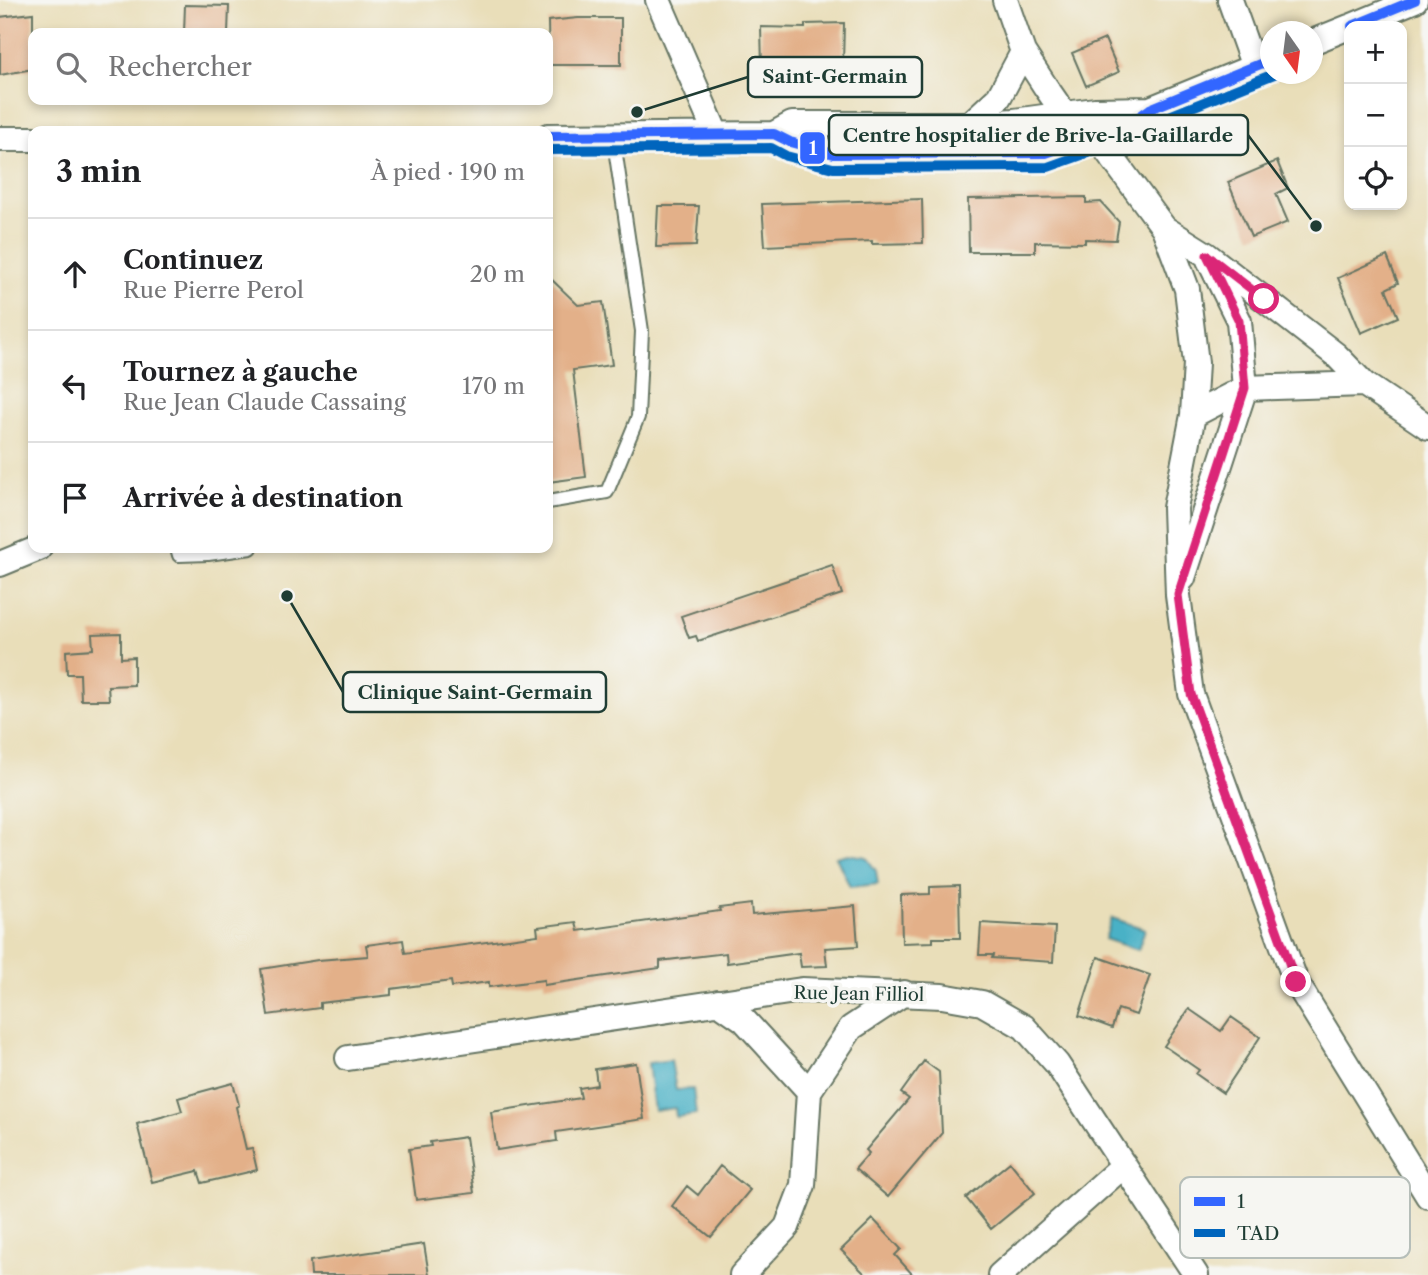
<!DOCTYPE html>
<html lang="fr">
<head>
<meta charset="utf-8">
<style>
  :root { --surface:#fff; --page:#f2f2f2; --text:#202124; --muted:#757577; --line:#e0e0e0 }
  body { margin:0; font-family:"Libre Caslon Text",serif; background:var(--page); color:var(--text) }
  .controls { position:absolute; right:21px; top:21px; display:grid; overflow:hidden; border-radius:14px; box-shadow:0 4px 10px #0003 }
  .controls button { width:63px; height:63px; display:grid; place-items:center; padding:0; border:0; border-bottom:2px solid var(--line); background:var(--surface); color:var(--text); font:35px sans-serif }
  .compass { position:absolute; left:1260px; top:21px; width:63px; height:63px; border-radius:50%; background:var(--surface); box-shadow:0 4px 10px #0003; rotate:166deg }
  .stop { position:absolute; width:21px; height:21px; margin:-16px; border:5px solid #db2777; border-radius:50%; background:#fff }
  .stop.end { background:#db2777; border-color:#fff; box-shadow:0 2px 7px #0008 }
  .list { margin:0; padding:0; list-style:none }
  h2 { display:flex; justify-content:space-between; align-items:center; height:91px; margin:0; padding:0 28px; font-size:30px }
  h2 small { font-size:23px; font-weight:400; color:var(--muted) }
  .list li { display:grid; grid-template-columns:46px 1fr auto; gap:21px; align-items:center; box-sizing:border-box; height:112px; padding:0 28px; border-top:2px solid var(--line) }
  .list b { display:block; font-size:26px; white-space:nowrap }
  .list p { margin:0; font-size:23px; white-space:nowrap; color:var(--muted) }
  .list em { font-size:23px; font-style:normal; color:var(--muted) }
  .icon { flex:none; width:38px; height:38px; fill:none; stroke:currentColor; stroke-width:2; stroke-linecap:round; stroke-linejoin:round }
  .map { position:relative; flex:none; width:1428px; height:1275px; overflow:hidden }
  .search { position:absolute; background:var(--surface); box-shadow:0 4px 10px #0003; left:28px; top:28px; width:525px; height:77px; display:flex; align-items:center; gap:18px; box-sizing:border-box; padding:0 24px; border-radius:14px; color:var(--muted); font-size:26px }
  .panel { position:absolute; background:var(--surface); box-shadow:0 4px 10px #0003; left:28px; top:126px; width:525px; height:427px; border-radius:14px }
  .map>svg:first-child { display:block }
  .water { fill:#48b1c6; stroke:#34777d; stroke-width:2 }
  .building { fill:#e3b089 }
  .lines { fill:none; stroke-linecap:round; stroke-linejoin:round }
  .lane-casing { stroke:#667563; stroke-width:16 }
  .street-casing { stroke:#667563; stroke-width:28 }
  .lane { stroke:#fff; stroke-width:12 }
  .street { stroke:#fff; stroke-width:24 }
  .bus-1-casing { stroke:#f6f6f2; stroke-width:16 }
  .bus-2-casing { stroke:#f6f6f2; stroke-width:16 }
  .bus-1 { stroke:#36f; stroke-width:10 }
  .bus-2 { stroke:#0065bd; stroke-width:10 }
  .route { stroke:#db2777; stroke-width:9 }
  .labels { text-anchor:middle; stroke-width:7; stroke-linejoin:round; paint-order:stroke }
  .street-label { font-size:18px; fill:#1f3d34; stroke:#f6f6f2 }
  .key { fill:#f6f6f2; stroke:#b6beb9; stroke-width:2 }
  .key-label { font-size:19px; fill:#1f3d34 }
  .leader { fill:none; stroke:#1f3d34; stroke-width:2.5 }
  .callout-dot { fill:#1f3d34; stroke:#f6f6f2; stroke-width:2.5 }
  .callout { fill:#f6f6f2; stroke:#1f3d34; stroke-width:2.5 }
  .callout-label { font-size:19px; text-anchor:middle; font-weight:bold; fill:#1f3d34 }
  .line-badge { stroke:#f6f6f2; stroke-width:2.5 }
  .badge-label { font-size:19px; text-anchor:middle; font-weight:bold; fill:#fff }
</style>
</head>
<body>
<div class="map">
<svg width="1428" height="1275" viewBox="0 0 1428 1275">
  <rect width="100%" height="100%" fill="#f6f6f2"/>
  <filter id="ink" filterUnits="userSpaceOnUse"><feTurbulence type="fractalNoise" baseFrequency=".0143" numOctaves="2"/><feDisplacementMap in="SourceGraphic" scale="14" xChannelSelector="R" yChannelSelector="G"/><feConvolveMatrix kernelMatrix="1 2 1 2 8 2 1 2 1" color-interpolation-filters="sRGB"/></filter>
  <filter id="wash" filterUnits="userSpaceOnUse"><feTurbulence type="fractalNoise" baseFrequency=".00686" numOctaves="4" result="noise"/><feDisplacementMap in="SourceGraphic" scale="28" xChannelSelector="R" yChannelSelector="G"/><feGaussianBlur stdDeviation="1.57" result="paint"/><feColorMatrix in="noise" values="0 0 0 0 0 0 0 0 0 0 0 0 0 0 0 0 0 1.4 0 .05"/><feComposite in="paint" operator="in"/></filter>
  <g filter="url(#wash)">
    <rect width="100%" height="100%" fill="#e9deb9"/>
    <path class="water" d="M848 854 866 857 876 871 878 884 850 887 836 857Z
      M1112 918 1145 929 1138 950 1105 939Z
      M671 1060 676 1090 693 1089 696 1114 676 1117 675 1108 654 1111 648 1063Z"/>
    <g id="blocks">
      <path class="building" d="M185 5 229 6 228 33H184Z
        M33 13V69L0 75V17Z
        M578 18H621V65H549L548 21Z
        M844 23 843 64 762 67 761 27 805 28V24Z
        M1105 39 1119 72 1086 86 1072 53Z
        M1277 161 1288 188 1276 194 1288 222 1251 237 1228 182Z
        M1086 197V203L1101 202 1119 222 1116 240 1085 239V243L1035 242V252H969L968 199Z
        M922 199 923 243 872 244V241L765 246 762 204Z
        M658 206H699L696 246 656 247Z
        M1387 256 1398 283 1386 289 1398 317 1361 333 1338 278Z
        M548 276 578 305 603 302 612 365 573 370 586 477 548 482Z
        M832 565 842 594 698 641 696 636 689 638 681 616Z
        M121 633V658L134 657V685L108 686 109 700H81L80 674H67L66 651 93 649 92 634Z
        M959 886 960 938H933V942L902 943 901 895 930 894V887Z
        M751 904 752 915 855 906 858 946 825 948 827 966 801 967 799 953 727 963 726 953 660 961V968L544 985V980L489 987V982L452 987 451 981 391 989V995L320 1003V1008L268 1015 261 969 318 960 368 956 366 945 403 940 405 953 538 935 537 927 576 922 578 931 720 911 719 908Z
        M981 923 1055 927 1053 962 992 958 993 955H979Z
        M1098 957 1150 975 1136 1015 1118 1009 1112 1028 1079 1016Z
        M1189 1009 1221 1031 1231 1017 1260 1037 1223 1093 1196 1074 1199 1070 1164 1046Z
        M924 1061 939 1072 942 1133 888 1197 855 1169 869 1153 866 1150 909 1099 901 1093Z
        M636 1063 644 1119 556 1132 557 1141 497 1150 491 1112 581 1098 579 1088 597 1085 595 1069Z
        M233 1083 239 1105 236 1107 246 1149 252 1148 257 1170 202 1183 198 1171 152 1182 137 1124 182 1111 178 1098Z
        M466 1137 474 1193 416 1200 409 1149 431 1146 430 1142Z
        M1010 1162 1035 1193 991 1229 966 1198Z
        M720 1166 750 1190 711 1237 672 1206 687 1186 698 1195Z
        M873 1219 901 1249 895 1255 913 1275H866L841 1250Z
        M424 1244 429 1275H311L310 1261Z"/>
    </g>
  </g>
  <g filter="url(#ink)">
    <use href="#blocks" fill-opacity="0" stroke="#667563" stroke-width="2"/>
    <g class="lines">
      <g class="lane-casing">
        <path id="lane" d="M548 502 607 492 638 417 642 331 613 135
          M177 548 179 555 208 554 251 548"/>
      </g>
      <g class="street-casing">
        <path id="street" d="M658 0 716 134
          M1005 0 1023 52 1045 86 1065 115 1096 136 1164 228 1207 255 1336 355 1364 384 1428 427
          M1230 0 1254 67
          M1352 26 1415 0
          M1312 42 1349 27
          M970 124 999 97 1023 52
          M774 134 790 142 834 154 1046 153 1089 139 1130 123 1150 110
          M548 136 774 134 792 124H970L1014 121 1095 110 1150 109 1270 60
          M0 139H33
          M1164 228 1187 289 1196 363 1193 415 1175 508 1178 595 1191 694 1296 982 1428 1196
          M1193 415 1245 388 1364 384
          M0 564 39 548
          M1183 578 1245 388 1239 321 1209 260
          M718 1002 744 1020 809 1091
          M348 1058 802 990 942 996 982 1003 1024 1027 1057 1064 1196 1275
          M742 1275 787 1227 803 1185 809 1091 851 1028 904 993
          M1000 1275 1124 1165"/>
      </g>
      <use href="#lane" class="lane"/>
      <use href="#street" class="street"/>
      <g class="bus-1-casing">
        <path id="bus-1" d="M1352 26 1415 0
          M548 136 774 134 790 142 834 154 1046 153 1130 123 1150 109 1270 60"/>
      </g>
      <g class="bus-2-casing">
        <path id="bus-2" d="M548 150 771 148 786 156 833 168 1048 167 1135 136 1157 121 1274 74"/>
      </g>
      <use href="#bus-1" class="bus-1"/>
      <use href="#bus-2" class="bus-2"/>
    </g>
  </g>
  <g class="lines" filter="url(#ink)">
    <path class="route" d="M1264 299 1207 255 1239 321 1245 388 1178 595 1191 694 1296 982"/>
  </g>
  <g class="labels">
    <g class="street-label">
      <text transform="translate(859 994) rotate(1)" y="6">Rue Jean Filliol</text>
    </g>
  </g>
  <rect x="1180" y="1177" width="230" height="81" rx="10" class="key"/>
  <rect x="1194" y="1197" width="31" height="9" fill="#36f"/>
  <rect x="1194" y="1229" width="31" height="8" fill="#0065bd"/>
  <g class="key-label">
    <text x="1237" y="1208">1</text>
    <text x="1237" y="1240">TAD</text>
  </g>
  <path class="leader" d="M637 112L748 77M1316 226L1248 135M287 596L343 692"/>
  <g class="callout-dot">
    <circle cx="637" cy="112" r="7"/>
    <circle cx="1316" cy="226" r="7"/>
    <circle cx="287" cy="596" r="7"/>
  </g>
  <g class="callout">
    <rect x="748" y="57" width="174" height="40" rx="7"/>
    <rect x="829" y="115" width="419" height="40" rx="7"/>
    <rect x="343" y="672" width="263" height="40" rx="7"/>
  </g>
  <g class="callout-label">
    <text x="835" y="83">Saint-Germain</text>
    <text x="1038" y="142">Centre hospitalier de Brive-la-Gaillarde</text>
    <text x="475" y="699">Clinique Saint-Germain</text>
  </g>
  <rect class="line-badge" x="799" y="131" width="27" height="34" rx="7" fill="#36f"/>
  <g class="badge-label">
    <text x="813" y="155">1</text>
  </g>
</svg>
<div class="controls">
<button>+</button>
<button>−</button>
<button><svg class="icon" aria-label="locate" viewBox="0 0 24 24"><circle cx="12" cy="12" r="6"/><path d="M12 2v4M12 18v4M2 12h4M18 12h4"/></svg></button>
</div>
<svg class="compass" viewBox="-18 -18 36 36"><path d="M0-13l5 13h-10z" fill="#e53935"/><path d="M0 13l5-13h-10z" fill="#757577"/></svg>
<div class="stop" style="left:1264px;top:299px"></div>
<div class="stop end" style="left:1296px;top:982px"></div>
<div class="search"><svg class="icon" aria-label="search" viewBox="0 0 24 24"><circle cx="10" cy="10" r="6"/><path d="M15 15l6 6"/></svg>Rechercher</div>
<section class="panel">
<h2>3 min<small>À pied · 190 m</small></h2>
<ul class="list">
<li><svg class="icon" aria-label="ahead" viewBox="0 0 24 24"><path d="M12 20V5M6 11l6-6 6 6"/></svg><div><b>Continuez</b><p>Rue Pierre Perol</p></div><em>20 m</em></li>
<li><svg class="icon" aria-label="left" viewBox="0 0 24 24"><path d="M17 20v-9H6M10 6l-5 5 5 5"/></svg><div><b>Tournez à gauche</b><p>Rue Jean Claude Cassaing</p></div><em>170 m</em></li>
<li><svg class="icon" aria-label="arrive" viewBox="0 0 24 24"><path d="M6 21V4h12l-3 4 3 4H6"/></svg><div><b>Arrivée à destination</b></div></li>
</ul>
</section>
</div>
</body>
</html>
